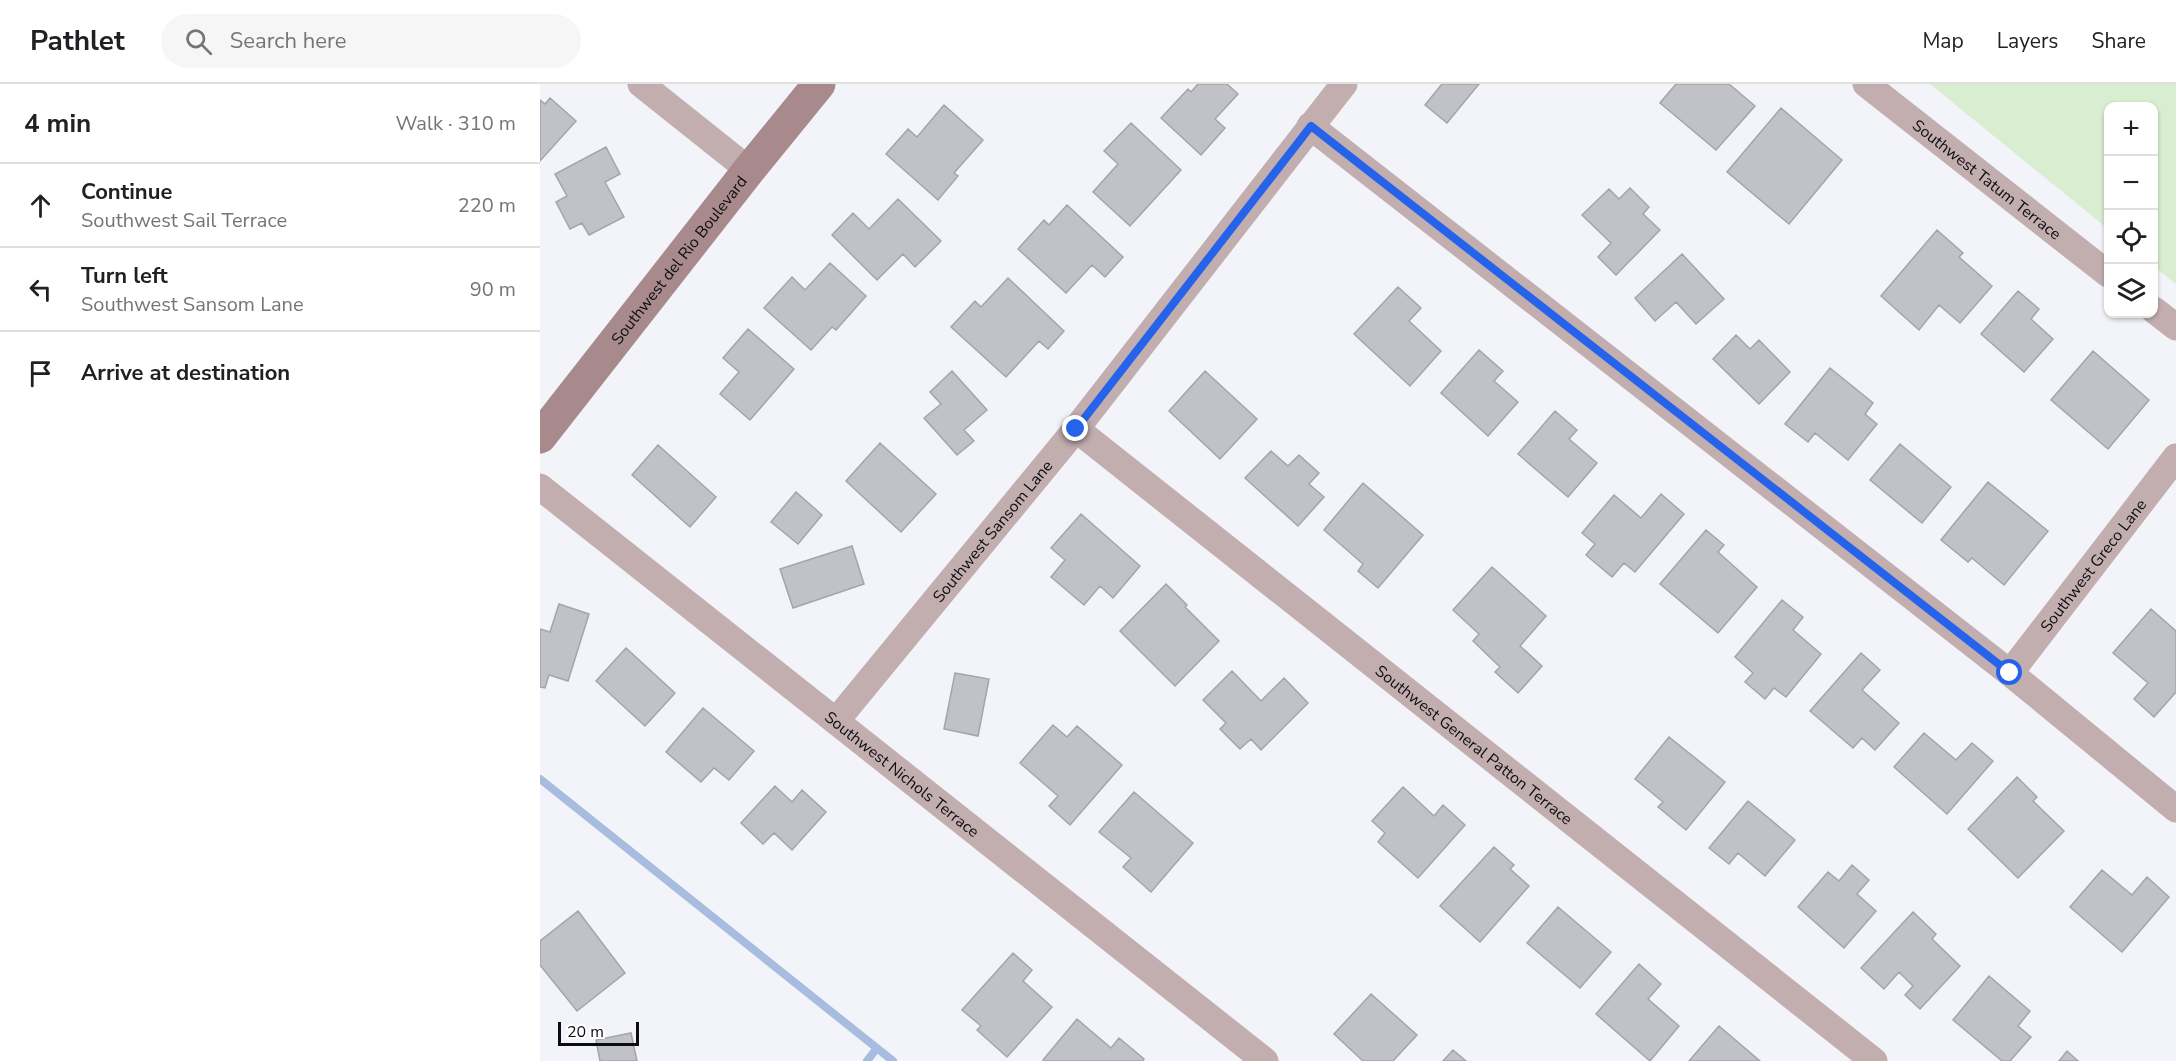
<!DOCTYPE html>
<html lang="en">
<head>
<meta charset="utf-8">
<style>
  :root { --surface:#fff; --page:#f6f6f6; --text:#202124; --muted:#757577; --line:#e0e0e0 }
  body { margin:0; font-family:"Nunito Sans",sans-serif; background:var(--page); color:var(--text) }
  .controls { position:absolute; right:18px; top:18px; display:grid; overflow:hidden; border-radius:12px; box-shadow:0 2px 4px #0004 }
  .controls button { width:54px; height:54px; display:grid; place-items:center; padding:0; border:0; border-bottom:2px solid var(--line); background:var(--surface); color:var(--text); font:30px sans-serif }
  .scale { position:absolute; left:18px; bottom:15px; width:81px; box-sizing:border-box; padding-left:6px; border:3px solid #0d0d0f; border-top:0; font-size:16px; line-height:21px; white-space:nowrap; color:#0d0d0f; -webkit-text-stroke:4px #fff; paint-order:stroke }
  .stop { position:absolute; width:18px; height:18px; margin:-14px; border:4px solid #2563eb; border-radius:50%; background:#fff }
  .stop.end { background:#2563eb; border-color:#fff; box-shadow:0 2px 6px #0008 }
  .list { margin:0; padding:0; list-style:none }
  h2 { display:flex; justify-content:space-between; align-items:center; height:78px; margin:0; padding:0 24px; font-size:26px }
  h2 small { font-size:20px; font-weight:400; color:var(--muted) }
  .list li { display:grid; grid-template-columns:39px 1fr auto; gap:18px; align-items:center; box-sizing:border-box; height:84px; padding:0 24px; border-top:2px solid var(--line) }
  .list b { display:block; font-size:22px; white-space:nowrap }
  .list p { margin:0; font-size:20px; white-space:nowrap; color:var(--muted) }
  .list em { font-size:20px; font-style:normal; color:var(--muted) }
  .icon { flex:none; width:33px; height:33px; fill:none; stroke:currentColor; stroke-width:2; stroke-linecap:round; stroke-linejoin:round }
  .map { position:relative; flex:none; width:1636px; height:977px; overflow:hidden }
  header { display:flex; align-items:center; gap:36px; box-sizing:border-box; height:84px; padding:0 30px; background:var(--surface); border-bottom:2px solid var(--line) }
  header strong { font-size:28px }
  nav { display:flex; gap:33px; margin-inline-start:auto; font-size:21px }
  .search { width:420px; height:54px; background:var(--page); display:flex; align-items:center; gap:15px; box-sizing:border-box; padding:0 21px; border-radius:33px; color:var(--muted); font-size:22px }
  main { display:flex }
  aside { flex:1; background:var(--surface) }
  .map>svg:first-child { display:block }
  .green { fill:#d9edd1 }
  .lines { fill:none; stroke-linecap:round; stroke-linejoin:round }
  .stream { stroke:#a7bcde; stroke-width:8 }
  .building { fill:#c0c2c7; stroke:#a3a5aa; stroke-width:1.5 }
  .street { stroke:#c2adaf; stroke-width:27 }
  .secondary { stroke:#a88a8d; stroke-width:33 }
  .route { stroke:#2563eb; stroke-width:8 }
  .labels { text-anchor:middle; stroke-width:4.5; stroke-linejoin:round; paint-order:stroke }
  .street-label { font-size:16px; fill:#0d0d0f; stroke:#fff }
</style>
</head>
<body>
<header>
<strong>Pathlet</strong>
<div class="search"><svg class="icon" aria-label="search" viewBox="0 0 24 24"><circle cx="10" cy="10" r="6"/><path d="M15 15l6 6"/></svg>Search here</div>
<nav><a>Map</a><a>Layers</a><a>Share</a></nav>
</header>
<main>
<aside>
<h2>4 min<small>Walk · 310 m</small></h2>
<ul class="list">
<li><svg class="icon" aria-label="ahead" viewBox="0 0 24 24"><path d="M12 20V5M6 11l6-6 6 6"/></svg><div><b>Continue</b><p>Southwest Sail Terrace</p></div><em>220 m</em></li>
<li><svg class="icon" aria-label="left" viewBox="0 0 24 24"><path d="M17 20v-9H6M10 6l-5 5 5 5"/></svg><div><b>Turn left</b><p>Southwest Sansom Lane</p></div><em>90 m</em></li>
<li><svg class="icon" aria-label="arrive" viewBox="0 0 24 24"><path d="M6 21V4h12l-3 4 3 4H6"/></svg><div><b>Arrive at destination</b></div></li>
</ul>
</aside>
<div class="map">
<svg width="1636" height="977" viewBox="0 0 1636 977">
  <rect width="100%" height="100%" fill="#f2f4f9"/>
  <path class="green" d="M1390 0H1636V200L1614 182V22H1568V145Z"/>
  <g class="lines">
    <path class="stream" d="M0 695 353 977
      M327 977 337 964"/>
  </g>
  <path class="building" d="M658 0H687L698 10 675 35 685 44 661 71 621 34 648 5 651 8Z
    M902 0H939L907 39 885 21Z
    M1136 0H1189L1215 22 1176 66 1120 19Z
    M10 14 36 37 0 77V16L5 20Z
    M404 21 443 56 414 89 418 92 398 116 346 70 368 45 377 53Z
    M1241 24 1302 76 1249 140 1187 88Z
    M591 39 641 86 590 142 553 108 578 80 564 67Z
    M66 63 80 90 65 98 84 133 49 151 42 139 30 145 16 118 27 112 15 90Z
    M1090 104 1109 123 1103 130 1120 146 1076 191 1058 173 1071 159 1042 131 1069 105 1079 115Z
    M358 115 401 157 375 183 363 170 337 196 292 151 313 129 329 145Z
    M527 121 583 173 565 193 552 181 526 209 478 165 504 136 509 141Z
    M1397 146 1423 169 1419 173 1452 202 1420 239 1399 221 1379 246 1341 212Z
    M1142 170 1184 215 1156 240 1136 218 1115 237 1095 214Z
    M290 179 326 212 296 246 292 243 271 266 224 224 252 193 265 206Z
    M468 194 524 247 508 265 499 257 466 293 411 243 435 217 441 223Z
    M858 203 881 224 869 237 901 267 870 302 814 250Z
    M1478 207 1499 225 1491 235 1513 255 1484 288 1441 250Z
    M208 245 254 285 210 336 180 310 199 288 183 274Z
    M1196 251 1210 265 1219 256 1250 288 1219 320 1173 275Z
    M939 266 963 287 954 297 978 318 948 352 901 309Z
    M1553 267 1609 316 1568 365 1511 316Z
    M1290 284 1333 319 1325 330 1337 340 1308 376 1275 349 1268 358 1245 340Z
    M412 287 447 326 424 346 434 357 417 371 384 334 401 320 390 308Z
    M665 287 717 335 680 375 629 327Z
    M1015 327 1037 346 1029 355 1057 379 1028 413 978 370Z
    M340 359 396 410 361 448 306 397Z
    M1360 360 1411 403 1382 439 1330 396Z
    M118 361 176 413 150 443 92 391Z
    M731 367 748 382 759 371 779 389 769 400 784 413 758 442 705 394Z
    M1448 398 1508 447 1464 501 1432 474 1428 478 1401 456Z
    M823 399 883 451 838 504 818 487 823 480 784 446Z
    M256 408 282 431 258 460 231 438Z
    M1121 410 1144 430 1095 488 1084 479 1072 493 1046 471 1055 460 1042 449 1074 411 1101 434Z
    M541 430 600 482 573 514 560 502 544 521 511 493 525 476 511 464Z
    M1166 446 1184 461 1178 468 1217 503 1178 549 1120 500Z
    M312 462 324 500 253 524 240 485Z
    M952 483 1006 532 980 562 1002 582 978 609 955 588 960 583 933 557 939 550 913 526Z
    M626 500 647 521 645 523 679 557 635 602 580 547Z
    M1242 516 1263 533 1253 546 1281 570 1246 613 1234 604 1225 615 1205 598 1213 589 1195 573Z
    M19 520 49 530 28 597 9 591 5 604 0 603V545L10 548Z
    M1611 525 1636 547V608L1614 633 1594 615 1608 599 1573 569Z
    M86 564 135 609 105 642 56 597Z
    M1321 569 1340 586 1322 606 1359 639 1335 666 1322 654 1313 664 1270 627Z
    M692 587 721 617 744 594 768 619 721 666 711 655 700 665 680 645 686 639 663 616Z
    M415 589 449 595 438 652 404 645Z
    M163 624 214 667 189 696 174 684 161 698 126 668Z
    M513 641 527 653 537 642 582 681 530 741 509 722 518 712 480 679Z
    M1384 649 1416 676 1432 659 1453 677 1407 730 1354 683Z
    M1129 653 1185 698 1146 746 1118 723 1123 718 1095 695Z
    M1477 693 1497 713 1493 717 1524 747 1478 794 1428 745Z
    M235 702 252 718 262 706 286 728 252 766 234 749 223 760 201 739Z
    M863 703 894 732 903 721 925 741 878 794 838 758 845 749 832 737Z
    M594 708 653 759 611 808 583 783 591 774 559 748Z
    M1208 717 1255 756 1225 792 1198 769 1189 780 1169 764Z
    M954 763 974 781 970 785 989 802 940 858 900 822Z
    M1312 781 1329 796 1317 810 1336 827 1304 864 1258 823 1288 788 1299 797Z
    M1562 786 1592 811 1607 793 1629 813 1582 868 1530 823Z
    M1018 823 1071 868 1040 904 987 859Z
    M38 827 85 889 37 927 0 881V857Z
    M1373 828 1396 850 1392 855 1420 882 1380 925 1365 911 1373 902 1359 888 1344 905 1321 884Z
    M473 869 492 886 483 897 512 923 467 973 437 946 441 942 422 926Z
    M1099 880 1121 900 1108 915 1139 942 1110 977 1056 930Z
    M1449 892 1490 927 1478 942 1491 953 1470 977H1462L1413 936Z
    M831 910 877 951 853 977H823L794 950Z
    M537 935 571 964 579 954 604 975 603 977H504L503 976Z
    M1179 942 1220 977H1149Z
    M91 949 97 977H60L56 956Z
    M913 966 926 977H903Z
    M1527 967 1538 977H1519Z"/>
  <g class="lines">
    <g class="street">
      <path d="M101 0 209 86"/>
      <path id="s1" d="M1326 0 1568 190"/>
      <path d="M770 42 1470 589 1636 725"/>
      <path d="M1614 226 1636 243"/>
      <path id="s2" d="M536 345 1334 977"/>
      <path id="s3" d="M0 403 725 977"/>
      <path id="s4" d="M1470 589 1636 373"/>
      <path id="s5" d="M296 637 536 345 804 0"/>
    </g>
    <path class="secondary" id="s6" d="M0 353 209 86 279 0"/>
  </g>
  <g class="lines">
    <path class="route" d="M536 345 771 42 1470 589"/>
  </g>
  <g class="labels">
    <g class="street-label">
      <text dy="6" stroke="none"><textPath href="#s1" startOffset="154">Southwest Tatum Terrace</textPath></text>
      <text dy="6" stroke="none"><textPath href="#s6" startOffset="225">Southwest del Rio Boulevard</textPath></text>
      <text dy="6" stroke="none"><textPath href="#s5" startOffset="246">Southwest Sansom Lane</textPath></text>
      <text dy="6" stroke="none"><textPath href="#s4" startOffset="136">Southwest Greco Lane</textPath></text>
      <text dy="6" stroke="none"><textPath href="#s2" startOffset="508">Southwest General Patton Terrace</textPath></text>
      <text dy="6" stroke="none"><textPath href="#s3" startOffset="462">Southwest Nichols Terrace</textPath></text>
    </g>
  </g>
</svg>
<div class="controls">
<button>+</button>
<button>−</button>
<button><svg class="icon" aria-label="locate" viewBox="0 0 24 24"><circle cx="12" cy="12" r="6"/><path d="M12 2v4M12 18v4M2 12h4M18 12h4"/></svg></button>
<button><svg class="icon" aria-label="layers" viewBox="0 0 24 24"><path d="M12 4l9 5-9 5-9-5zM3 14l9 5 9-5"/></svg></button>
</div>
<div class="scale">20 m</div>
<div class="stop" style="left:1470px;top:589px"></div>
<div class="stop end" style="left:536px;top:345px"></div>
</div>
</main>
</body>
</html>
